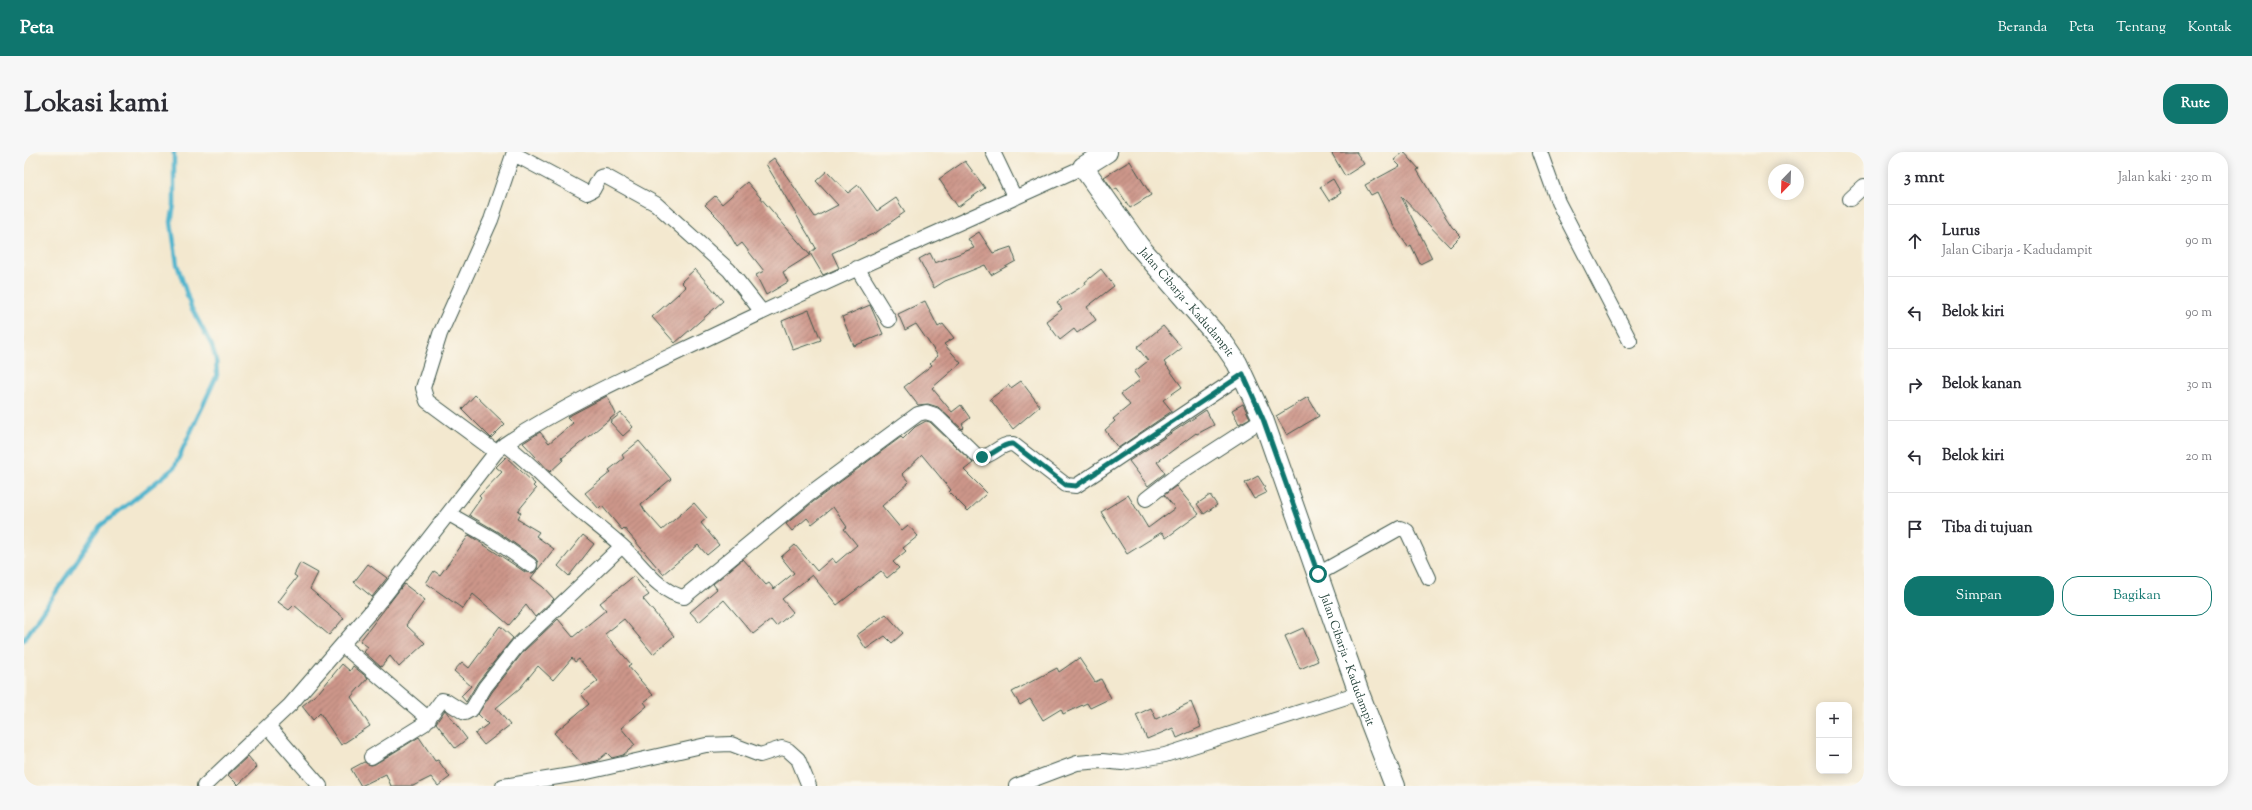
<!DOCTYPE html>
<html lang="id">
<head>
<meta charset="utf-8">
<style>
  :root { --surface:#fff; --page:#f7f7f7; --text:#2b2b33; --muted:#7c7c81; --line:#e1e1e2; --accent:#0f766e }
  body { margin:0; font-family:"Sorts Mill Goudy",serif; background:var(--page); color:var(--text) }
  .controls { position:absolute; right:12px; bottom:12px; display:grid; overflow:hidden; border-radius:8px; box-shadow:0 2px 10px #0003 }
  .controls button { width:36px; height:36px; display:grid; place-items:center; padding:0; border:0; border-bottom:1px solid var(--line); background:var(--surface); color:var(--text); font:20px sans-serif }
  .compass { position:absolute; left:1744px; top:12px; width:36px; height:36px; border-radius:50%; background:var(--surface); box-shadow:0 2px 10px #0003; rotate:203deg }
  .stop { position:absolute; width:12px; height:12px; margin:-9px; border:3px solid #0f766e; border-radius:50%; background:#fff }
  .stop.end { background:#0f766e; border-color:#fff; box-shadow:0 1px 4px #0008 }
  .list { margin:0; padding:0; list-style:none }
  h2 { display:flex; justify-content:space-between; align-items:center; height:52px; margin:0; padding:0 16px; font-size:17px }
  h2 small { font-size:13px; font-weight:400; color:var(--muted) }
  .list li { display:grid; grid-template-columns:26px 1fr auto; gap:12px; align-items:center; box-sizing:border-box; height:72px; padding:0 16px; border-top:1px solid var(--line) }
  .list b { display:block; font-size:15px; white-space:nowrap }
  .list p { margin:0; font-size:13px; white-space:nowrap; color:var(--muted) }
  .list em { font-size:13px; font-style:normal; color:var(--muted) }
  .actions { display:flex; gap:8px; padding:12px 16px }
  .actions a { flex:1; padding:9px 0; border:1px solid var(--accent); border-radius:16px; text-align:center; font-size:14px; color:var(--accent) }
  .actions .main { background:var(--accent); color:#fff }
  .icon { flex:none; width:22px; height:22px; fill:none; stroke:currentColor; stroke-width:2; stroke-linecap:round; stroke-linejoin:round }
  .map { position:relative; flex:none; width:1840px; height:634px; overflow:hidden; border-radius:16px }
  header { display:flex; align-items:center; gap:24px; box-sizing:border-box; height:56px; padding:0 20px; background:var(--accent); color:#fff }
  header strong { font-size:19px }
  nav { display:flex; gap:22px; margin-inline-start:auto; font-size:14px }
  .intro { display:flex; align-items:center; justify-content:space-between; box-sizing:border-box; height:96px; padding:0 24px }
  h1 { margin:0; font-size:28px }
  .button { padding:10px 18px; border-radius:16px; background:var(--accent); color:#fff; font-size:14px; font-weight:700 }
  main { display:flex; gap:24px; padding:0 24px }
  aside { flex:1; background:var(--surface); border-radius:16px; box-shadow:0 2px 10px #0003 }
  .map>svg:first-child { display:block }
  .lines { fill:none; stroke-linecap:round; stroke-linejoin:round }
  .stream { stroke:#4fb4cd; stroke-width:4.5 }
  .building { fill:url(#building-hatch) }
  .street-casing { stroke:#3f574b; stroke-width:16 }
  .secondary-casing { stroke:#3f574b; stroke-width:22 }
  .street { stroke:#fff; stroke-width:14 }
  .secondary { stroke:#fff; stroke-width:20 }
  .route { stroke:#0f766e; stroke-width:5 }
  .labels { text-anchor:middle; stroke-width:3; stroke-linejoin:round; paint-order:stroke }
  .street-label { font-size:12px; fill:#1f3d34; stroke:#fbf7ec }
</style>
</head>
<body>
<header>
<strong>Peta</strong>
<nav><a>Beranda</a><a>Peta</a><a>Tentang</a><a>Kontak</a></nav>
</header>
<div class="intro"><h1>Lokasi kami</h1><a class="button">Rute</a></div>
<main>
<div class="map">
<svg width="1840" height="634" viewBox="0 0 1840 634">
  <defs>
    <pattern id="building-hatch" width="6" height="6" patternUnits="userSpaceOnUse"><rect width="6" height="6" fill="#cd968a"/><path d="M-1 1l2-2M0 6l6-6M5 7l2-2" fill="none" stroke="#a67c72"/></pattern>
  </defs>
  <rect width="100%" height="100%" fill="#fbf7ec"/>
  <filter id="ink" filterUnits="userSpaceOnUse"><feTurbulence type="fractalNoise" baseFrequency=".025" numOctaves="2"/><feDisplacementMap in="SourceGraphic" scale="8" xChannelSelector="R" yChannelSelector="G"/><feConvolveMatrix kernelMatrix="1 2 1 2 8 2 1 2 1" color-interpolation-filters="sRGB"/></filter>
  <filter id="wash" filterUnits="userSpaceOnUse"><feTurbulence type="fractalNoise" baseFrequency=".012" numOctaves="4" result="noise"/><feDisplacementMap in="SourceGraphic" scale="16" xChannelSelector="R" yChannelSelector="G"/><feGaussianBlur stdDeviation="0.9" result="paint"/><feColorMatrix in="noise" values="0 0 0 0 0 0 0 0 0 0 0 0 0 0 0 0 0 1.4 0 .05"/><feComposite in="paint" operator="in"/></filter>
  <g filter="url(#wash)">
    <rect width="100%" height="100%" fill="#f3e8cf"/>
    <g class="lines">
      <path class="stream" d="M0 488 76 374 150 316 193 223 192 208 188 194 167 155 153 112 147 70 150 53V0"/>
    </g>
    <g id="blocks">
      <path class="building" d="M1307 0H1332L1340 12 1321 24Z
        M1380 0 1395 17 1393 18 1409 45 1428 75 1437 84 1426 95 1377 44 1408 106 1396 112 1387 93 1384 95 1369 73 1353 40 1347 43 1341 33 1376 14 1370 8Z
        M750 6 791 65 814 53 792 29 803 19 824 41 834 33 853 59 872 46 881 60 853 80 808 101 815 116 799 123 786 101 792 96 742 12Z
        M941 9 961 36 934 55 915 27Z
        M1106 9 1127 43 1106 56 1093 36 1089 38 1080 25Z
        M1309 27 1317 41 1305 49 1296 35Z
        M723 30 786 103 759 120 764 130 742 143 732 123 740 119 718 91 713 95 699 71 681 53 691 44 698 52Z
        M955 80 969 101 987 95 992 109 967 123 961 113 921 129 910 136 895 107 906 101 911 111 950 96 944 87Z
        M671 117 699 149 651 191 628 165 662 135 657 130Z
        M1077 117 1090 134 1063 155 1072 168 1053 181 1050 177 1036 188 1022 169 1038 157 1033 150 1062 132 1061 130Z
        M901 149 914 175 919 172 930 186 920 192 937 211 908 236 928 260 937 253 946 266 938 272 940 275 938 277 914 255 904 252 894 253 880 235 908 213 906 211 914 204 892 172 881 178 874 162Z
        M846 153 859 182 830 194 818 165Z
        M785 158 797 188 769 198 758 169Z
        M1139 174 1158 196 1140 210 1158 235 1139 248 1148 259 1094 296 1081 278 1091 269 1089 267 1106 253 1097 242 1116 228 1110 220 1124 209 1113 195Z
        M997 229 1016 254 989 277 966 247 985 233 987 236Z
        M451 243 481 272 467 286 438 257Z
        M583 244 592 262 538 306 539 308 526 320 499 291 516 280 525 291 549 271 543 265Z
        M1284 245 1295 264 1263 283 1252 264Z
        M1219 252 1226 266 1215 272 1208 258Z
        M1182 258 1190 273 1173 282 1172 281 1133 310 1141 321 1124 334 1105 309Z
        M597 261 609 275 599 284 586 270Z
        M902 269 906 270 949 311 940 318 963 341 944 359 925 340 927 338 898 303 878 322 885 330 858 354 878 378 884 373 894 384 879 396 882 399 869 410 875 416 863 426 857 419 813 453 788 423 758 447 769 460 752 474 747 468 729 482 700 448 675 470 666 460 693 437 689 432 719 407 742 433 745 431 750 437 770 421 757 405 771 393 793 419 808 406 812 411 833 393 820 377 823 375 809 355 788 372 783 366 768 379 762 372 789 350 877 285 879 287 891 275Z
        M615 289 647 327 617 352 621 359 638 378 670 351 683 366 677 371 695 393 683 403 674 393 639 422 600 376 598 378 578 354 575 357 561 341 587 320 585 318 600 306 598 303Z
        M482 305 511 332 509 334 512 337 494 359 497 361 493 367 515 380 512 384 530 397 507 426 519 435 530 447 511 465 502 453 485 473 449 442 439 457 402 431 410 419 416 423 445 383 501 420 509 421 513 418 514 410 511 406 474 380 445 363 457 346 455 344 478 320 472 315Z
        M1234 324 1241 335 1239 336 1242 341 1230 347 1221 331Z
        M1152 334 1175 362 1142 386 1138 380 1103 402 1077 360 1104 343 1124 376 1151 356 1140 343Z
        M1186 343 1193 353 1180 362 1173 352Z
        M559 383 570 392 545 424 534 414Z
        M276 411 294 421 286 437 320 466 305 483 270 453 265 458 254 450 273 425 270 423Z
        M344 412 363 426 348 445 330 430Z
        M610 424 625 443 619 447 650 484 629 502 600 467 581 482 607 512 604 514 629 543 620 550 623 554 597 576 611 593 599 603 588 606 583 601 573 609 558 612 530 581 565 552 557 542 574 529 555 507 551 510 548 506 529 528 514 514 496 536 472 556 486 573 460 593 451 582 464 572 454 562 468 540 500 499 534 467 549 485 582 458 576 451Z
        M380 432 401 448 382 473 401 491 375 515 366 504 357 515 340 500 344 495 336 489Z
        M862 462 879 481 868 491 861 484 842 497 833 483Z
        M476 474 489 486 454 530 442 550 437 544 447 534 430 519 438 510 445 516Z
        M1279 476 1294 509 1276 517 1261 484Z
        M1055 506 1071 530 1077 527 1087 546 1066 556 1063 551 1039 562 1037 557 1019 568 1006 547 996 553 988 540 1033 516 1035 520Z
        M318 512 326 519 329 514 344 526 327 545 346 574 317 593 296 561 289 568 278 554 295 540Z
        M1167 550 1177 575 1153 586 1149 576 1123 587 1112 563 1127 556 1132 567Z
        M421 558 443 587 431 596 412 571Z
        M395 585 411 609 414 608 426 625 414 634 407 625 389 634H367L362 622 337 634 327 617 340 610 347 613 351 612Z
        M224 604 233 615 214 633 204 623Z"/>
    </g>
  </g>
  <g filter="url(#ink)">
    <use href="#blocks" fill-opacity="0" stroke="#3f574b" stroke-width="1"/>
    <g class="lines">
      <g class="street-casing">
        <path id="street" d="M969 0 991 46
          M1516 0 1534 50 1606 189
          M490 2 563 41 569 38 576 25 581 24 632 52 705 118 738 160
          M1826 47 1840 34
          M833 116 865 168
          M481 292C503 308 520 327 540 345 558 362 579 377 598 394 616 410 635 441 660 445L784 343 894 262 902 260 911 263 952 303C967 309 974 291 989 292L1042 333 1052 334 1219 222
          M472 300 403 249 399 236 416 182 467 68 490 0
          M1122 347 1154 322 1239 267
          M425 362 469 387 506 413
          M1294 422 1376 376 1383 379 1405 426
          M318 493 405 567
          M244 574 296 634
          M347 605 400 572 418 548 422 549 441 561 448 557 461 535 494 493 598 394
          M180 634 266 553 361 443 472 300 481 292C545 250 615 219 684 186 808 126 934 72 1059 15
          M479 634 559 621 682 593 707 592 736 603 758 596 764 598 774 607 785 634
          M992 634 1053 611 1078 609 1098 611 1141 603 1335 541"/>
      </g>
      <g class="secondary-casing">
        <g id="secondary">
          <path id="s1" d="M1083 0 1059 15 1115 94 1200 192 1213 211 1239 267 1335 541 1371 634"/>
        </g>
      </g>
      <use href="#street" class="street"/>
      <use href="#secondary" class="secondary"/>
    </g>
  </g>
  <g class="lines" filter="url(#ink)">
    <path class="route" d="M958 305C970 304 977 291 989 292L1042 333 1052 334 1219 222 1239 267 1294 422"/>
  </g>
  <g class="labels">
    <g class="street-label">
      <text dy="4" stroke="none"><textPath href="#s1" startOffset="199">Jalan Cibarja - Kadudampit</textPath></text>
      <text dy="4" stroke="none"><textPath href="#s1" startOffset="595">Jalan Cibarja - Kadudampit</textPath></text>
    </g>
  </g>
</svg>
<div class="controls">
<button>+</button>
<button>−</button>
</div>
<svg class="compass" viewBox="-18 -18 36 36"><path d="M0-13l5 13h-10z" fill="#e53935"/><path d="M0 13l5-13h-10z" fill="#7c7c81"/></svg>
<div class="stop" style="left:1294px;top:422px"></div>
<div class="stop end" style="left:958px;top:305px"></div>
</div>
<aside>
<h2>3 mnt<small>Jalan kaki · 230 m</small></h2>
<ul class="list">
<li><svg class="icon" aria-label="ahead" viewBox="0 0 24 24"><path d="M12 20V5M6 11l6-6 6 6"/></svg><div><b>Lurus</b><p>Jalan Cibarja - Kadudampit</p></div><em>90 m</em></li>
<li><svg class="icon" aria-label="left" viewBox="0 0 24 24"><path d="M17 20v-9H6M10 6l-5 5 5 5"/></svg><div><b>Belok kiri</b></div><em>90 m</em></li>
<li><svg class="icon" aria-label="right" viewBox="0 0 24 24"><path d="M7 20v-9h11M14 6l5 5-5 5"/></svg><div><b>Belok kanan</b></div><em>30 m</em></li>
<li><svg class="icon" aria-label="left" viewBox="0 0 24 24"><path d="M17 20v-9H6M10 6l-5 5 5 5"/></svg><div><b>Belok kiri</b></div><em>20 m</em></li>
<li><svg class="icon" aria-label="arrive" viewBox="0 0 24 24"><path d="M6 21V4h12l-3 4 3 4H6"/></svg><div><b>Tiba di tujuan</b></div></li>
</ul>
<div class="actions"><a class="main">Simpan</a><a>Bagikan</a></div>
</aside>
</main>
</body>
</html>
